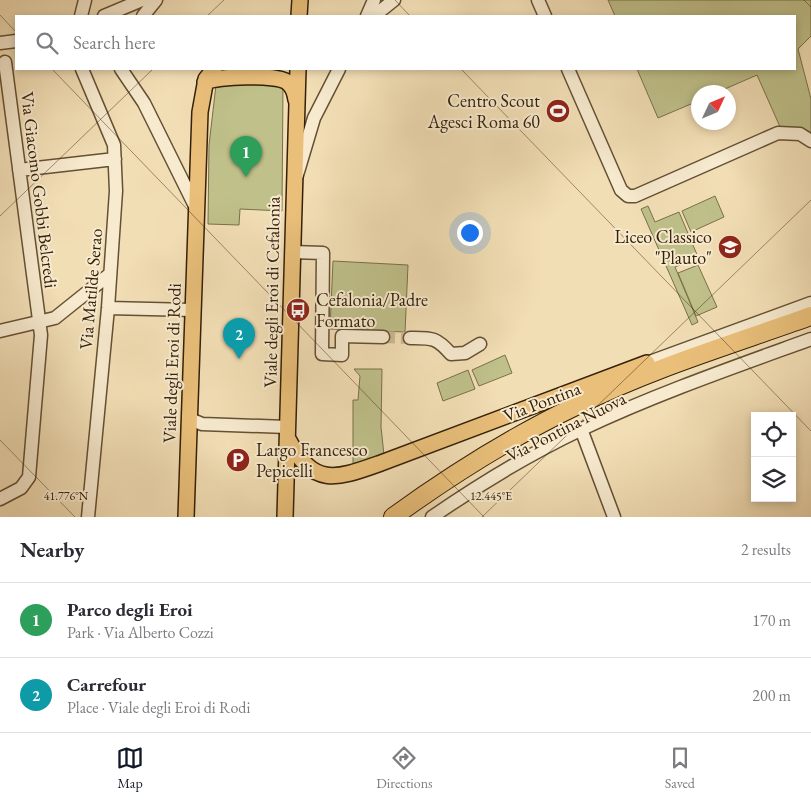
<!DOCTYPE html>
<html lang="en">
<head>
<meta charset="utf-8">
<style>
  :root { --surface:#fff; --page:#f7f7f7; --text:#2b2b33; --muted:#7c7c81; --line:#e1e1e2; --accent:#111827 }
  body { margin:0; font-family:"EB Garamond",serif; background:var(--page); color:var(--text) }
  .controls { position:absolute; right:15px; bottom:15px; display:grid; overflow:hidden; border-radius:0px; box-shadow:0 2px 8px #0003 }
  .controls button { width:45px; height:45px; display:grid; place-items:center; padding:0; border:0; border-bottom:1px solid var(--line); background:var(--surface); color:var(--text); font:25px sans-serif }
  .compass { position:absolute; left:691px; top:85px; width:45px; height:45px; border-radius:50%; background:var(--surface); box-shadow:0 2px 8px #0003; rotate:46deg }
  .you { position:absolute; left:469px; top:232px; width:18px; height:18px; margin:-12px; border:4px solid #fff; border-radius:50%; background:#1a73e8; box-shadow:0 0 0 8px #1a73e833 }
  .badge { display:grid; place-items:center; width:32px; height:32px; border-radius:50%; background:var(--accent); color:#fff; font-size:16px; font-weight:700 }
  .pin { position:absolute; translate:-50% -41px; filter:drop-shadow(0 1px 2px #0008) }
  .pin::after { content:''; position:absolute; top:26px; width:18px; height:15px; background:inherit; clip-path:polygon(0 0,100% 0,50% 100%) }
  .list { margin:0; padding:0; list-style:none }
  h2 { display:flex; justify-content:space-between; align-items:center; height:65px; margin:0; padding:0 20px; font-size:21px }
  h2 small { font-size:16px; font-weight:400; color:var(--muted) }
  .list li { display:grid; grid-template-columns:32px 1fr auto; gap:15px; align-items:center; box-sizing:border-box; height:75px; padding:0 20px; border-top:1px solid var(--line) }
  .list b { display:block; font-size:19px; white-space:nowrap }
  .list p { margin:0; font-size:16px; white-space:nowrap; color:var(--muted) }
  .list em { font-size:16px; font-style:normal; color:var(--muted) }
  .icon { flex:none; width:28px; height:28px; fill:none; stroke:currentColor; stroke-width:2; stroke-linecap:round; stroke-linejoin:round }
  .map { position:relative; flex:none; width:811px; height:517px; overflow:hidden }
  .search { position:absolute; background:var(--surface); box-shadow:0 2px 8px #0003; left:15px; right:15px; top:15px; height:55px; display:flex; align-items:center; gap:12px; box-sizing:border-box; padding:0 18px; border-radius:0px; color:var(--muted); font-size:19px }
  .sheet { height:215px; background:var(--surface) }
  nav { display:flex; justify-content:space-around; align-items:center; box-sizing:border-box; height:70px; border-top:1px solid var(--line); background:var(--surface); font-size:14px; color:var(--muted) }
  nav a { display:grid; justify-items:center; gap:2px }
  nav .on { color:var(--accent) }
  .map>svg:first-child { display:block }
  .green { fill:#bfc08a; stroke:#7a704a }
  .lines { fill:none; stroke-linecap:round; stroke-linejoin:round }
  .minor-tunnel { stroke:#ccb893; stroke-width:12; stroke-dasharray:12 6; stroke-linecap:butt }
  .minor-casing { stroke:#645034; stroke-width:15 }
  .major-casing { stroke:#342009; stroke-width:18 }
  .highway-casing { stroke:#342009; stroke-width:20 }
  .minor { stroke:#f7eacf; stroke-width:12 }
  .major { stroke:#e9bf7a; stroke-width:15 }
  .highway { stroke:#e9bf7a; stroke-width:18 }
  .ticks { fill:none; stroke:#342009; stroke-width:1; stroke-opacity:0.45 }
  .labels { text-anchor:middle; stroke-width:4; stroke-linejoin:round; paint-order:stroke }
  .poi-label { font-size:18px; fill:#342009; stroke:#f7eacf; text-anchor:end }
  .street-label { font-size:18px; fill:#342009; stroke:#f7eacf }
  .ticks-label { font-size:12px; text-anchor:middle; fill:#342009; stroke:#f7eacf; stroke-width:4; stroke-linejoin:round; paint-order:stroke }
</style>
</head>
<body>
<div class="map">
<svg width="811" height="517" viewBox="0 0 811 517">
  <rect width="100%" height="100%" fill="#f2deb5"/>
  <filter id="stains"><feTurbulence type="fractalNoise" baseFrequency=".004" numOctaves="4"/><feColorMatrix values="0 0 0 0 .2 0 0 0 0 .09 0 0 0 0 .02 0 0 0 .5 -.17"/></filter>
  <radialGradient id="worn" r=".72"><stop offset=".6" stop-color="#630" stop-opacity="0"/><stop offset="1" stop-color="#630" stop-opacity=".3"/></radialGradient>
  <path class="green" d="M608 0H811V36L798 49 811 99V134L802 128 781 129 757 75 718 92H698V101L658 118 637 69H795V16H615Z
    M222 83 283 85 282 211 240 209 239 225 208 224 209 145 216 85Z
    M715 196 724 217 691 232 682 211Z
    M648 206 655 222 679 212 698 257 675 267 698 322 692 325 641 209Z
    M333 261 408 265 405 332 330 329Z
    M698 265 717 307 696 316 678 273Z
    M505 355 512 373 479 386 472 370Z
    M354 369H382L381 427 384 455 353 465V400H358L360 376Z
    M468 370 475 389 443 401 437 383Z"/>
  <g class="lines">
    <path class="minor-tunnel" d="M383 337 410 338"/>
    <g class="minor-casing">
      <path id="minor" d="M538 0 545 16
        M81 16 85 0
        M104 16 142 0
        M143 16 156 0
        M367 16 374 0
        M374 16 394 0
        M0 43 16 41
        M82 69 114 145 116 191 108 308 88 517
        M121 69 144 103 197 210
        M568 69 621 190 628 196H635L778 133 800 134 811 141
        M19 170 115 159
        M297 175 314 118 339 69
        M292 252 323 253 322 354 342 355V336L383 337
        M108 308 192 310
        M0 331 55 318 110 274
        M410 338C432 338 436 337 451 354L465 353 480 344
        M647 363 811 303
        M190 419 202 424 287 427
        M581 429 614 517
        M0 499 21 488 29 477 41 335 5 62
        M432 517C480 484 529 454 582 429 656 394 734 367 811 339"/>
    </g>
    <g class="major-casing">
      <path id="major" d="M299 16 300 0
        M205 82C217 76 277 74 287 82 293 86 295 93 296 100
        M288 439C314 488 336 479 381 463L647 363
        M186 517 200 112 206 79 214 69
        M285 517 298 69"/>
    </g>
    <g class="highway-casing">
      <path id="highway" d="M393 517C451 475 513 436 578 405 652 368 733 344 811 316"/>
    </g>
    <use href="#minor" class="minor"/>
    <use href="#major" class="major"/>
    <use href="#highway" class="highway"/>
  </g>
  <path class="ticks" d="M395 0 410 16M804 0 811 7M0 15 16 32M207 16 224 0M52 69 484 517M461 69 811 431M0 216 153 69M0 440 75 517M482 517 811 200"/>
  <defs>
    <g id="stadium-disc" transform="scale(1.25)"><circle r="9.5" fill="#8f2418" stroke="#f7eacf"/><path d="M0-5a6.5 5 0 1 0 0 10a6.5 5 0 1 0 0-10ZM-3.5-1.8h7v3.6h-7Z" fill="#fff"/></g>
    <g id="school-disc" transform="scale(1.25)"><circle r="9.5" fill="#8f2418" stroke="#f7eacf"/><path d="M0-5L7-2L0 1L-7-2ZM-4 1L0 2.5L4 1V4Q0 6-4 4Z" fill="#fff"/></g>
    <g id="bus-disc" transform="scale(1.25)"><circle r="9.5" fill="#8f2418" stroke="#f7eacf"/><path d="M-5-6H5V4H4V6H2V4H-2V6H-4V4H-5ZM-3.5-4V0h7V-4ZM-3.5 1.2v1.5H-2V1.2ZM2 1.2v1.5H3.5V1.2Z" fill="#fff"/></g>
    <g id="parking-disc" transform="scale(1.25)"><circle r="9.5" fill="#8f2418" stroke="#f7eacf"/><path d="M-3.5-5.5H1a3.5 3.5 0 0 1 0 7H-1V5.5H-3.5ZM-1-3.4V-.6H.8a1.4 1.4 0 0 0 0-2.8Z" fill="#fff"/></g>
  </defs>
  <g fill-rule="evenodd">
    <use href="#stadium-disc" x="558" y="111"/>
    <use href="#school-disc" x="730" y="247"/>
    <use href="#bus-disc" x="298" y="310"/>
    <use href="#parking-disc" x="238" y="460"/>
  </g>
  <g class="labels">
    <g class="poi-label">
      <text x="540" y="107">Centro Scout<tspan x="540" dy="21">Agesci Roma 60</tspan></text>
      <text x="712" y="243">Liceo Classico<tspan x="712" dy="21">"Plauto"</tspan></text>
      <text x="316" y="306" text-anchor="start">Cefalonia/Padre<tspan x="316" dy="21">Formato</tspan></text>
      <text x="256" y="456" text-anchor="start">Largo Francesco<tspan x="256" dy="21">Pepicelli</tspan></text>
    </g>
    <g class="street-label">
      <text transform="translate(39 190) rotate(83)" y="6">Via Giacomo Gobbi Belcredi</text>
      <text transform="translate(91 289) rotate(-85)" y="6">Via Matilde Serao</text>
      <text transform="translate(272 292) rotate(-89)" y="6">Viale degli Eroi di Cefalonia</text>
      <text transform="translate(172 363) rotate(-88)" y="6">Viale degli Eroi di Rodi</text>
      <text transform="translate(542 402) rotate(-21)" y="6">Via Pontina</text>
      <text transform="translate(566 427) rotate(-27)" y="6">Via Pontina Nuova</text>
    </g>
  </g>
  <g class="ticks-label">
    <text x="66" y="500">41.776°N</text>
    <text x="491" y="500">12.445°E</text>
  </g>
  <rect width="100%" height="100%" filter="url(#stains)"/>
  <rect width="100%" height="100%" fill="url(#worn)"/>
</svg>
<div class="controls">
<button><svg class="icon" aria-label="locate" viewBox="0 0 24 24"><circle cx="12" cy="12" r="6"/><path d="M12 2v4M12 18v4M2 12h4M18 12h4"/></svg></button>
<button><svg class="icon" aria-label="layers" viewBox="0 0 24 24"><path d="M12 4l9 5-9 5-9-5zM3 14l9 5 9-5"/></svg></button>
</div>
<svg class="compass" viewBox="-18 -18 36 36"><path d="M0-13l5 13h-10z" fill="#e53935"/><path d="M0 13l5-13h-10z" fill="#7c7c81"/></svg>
<div class="you"></div>
<div class="pin badge" style="left:246px;top:177px;background:#2e9e5b">1</div>
<div class="pin badge" style="left:239px;top:359px;background:#0f9aa8">2</div>
<div class="search"><svg class="icon" aria-label="search" viewBox="0 0 24 24"><circle cx="10" cy="10" r="6"/><path d="M15 15l6 6"/></svg>Search here</div>
</div>
<section class="sheet">
<h2>Nearby<small>2 results</small></h2>
<ul class="list">
<li><span class="badge" style="background:#2e9e5b">1</span><div><b>Parco degli Eroi</b><p>Park · Via Alberto Cozzi</p></div><em>170 m</em></li>
<li><span class="badge" style="background:#0f9aa8">2</span><div><b>Carrefour</b><p>Place · Viale degli Eroi di Rodi</p></div><em>200 m</em></li>
</ul>
</section>
<nav>
<a class="on"><svg class="icon" aria-label="map" viewBox="0 0 24 24"><path d="M3 6l6-2 6 2 6-2v14l-6 2-6-2-6 2zM9 4v14M15 6v14"/></svg>Map</a>
<a><svg class="icon" aria-label="directions" viewBox="0 0 24 24"><path d="M12 3l9 9-9 9-9-9zM9 14v-3h6M13 9l2 2-2 2"/></svg>Directions</a>
<a><svg class="icon" aria-label="saved" viewBox="0 0 24 24"><path d="M7 4h10v16l-5-4-5 4z"/></svg>Saved</a>
</nav>
</body>
</html>
